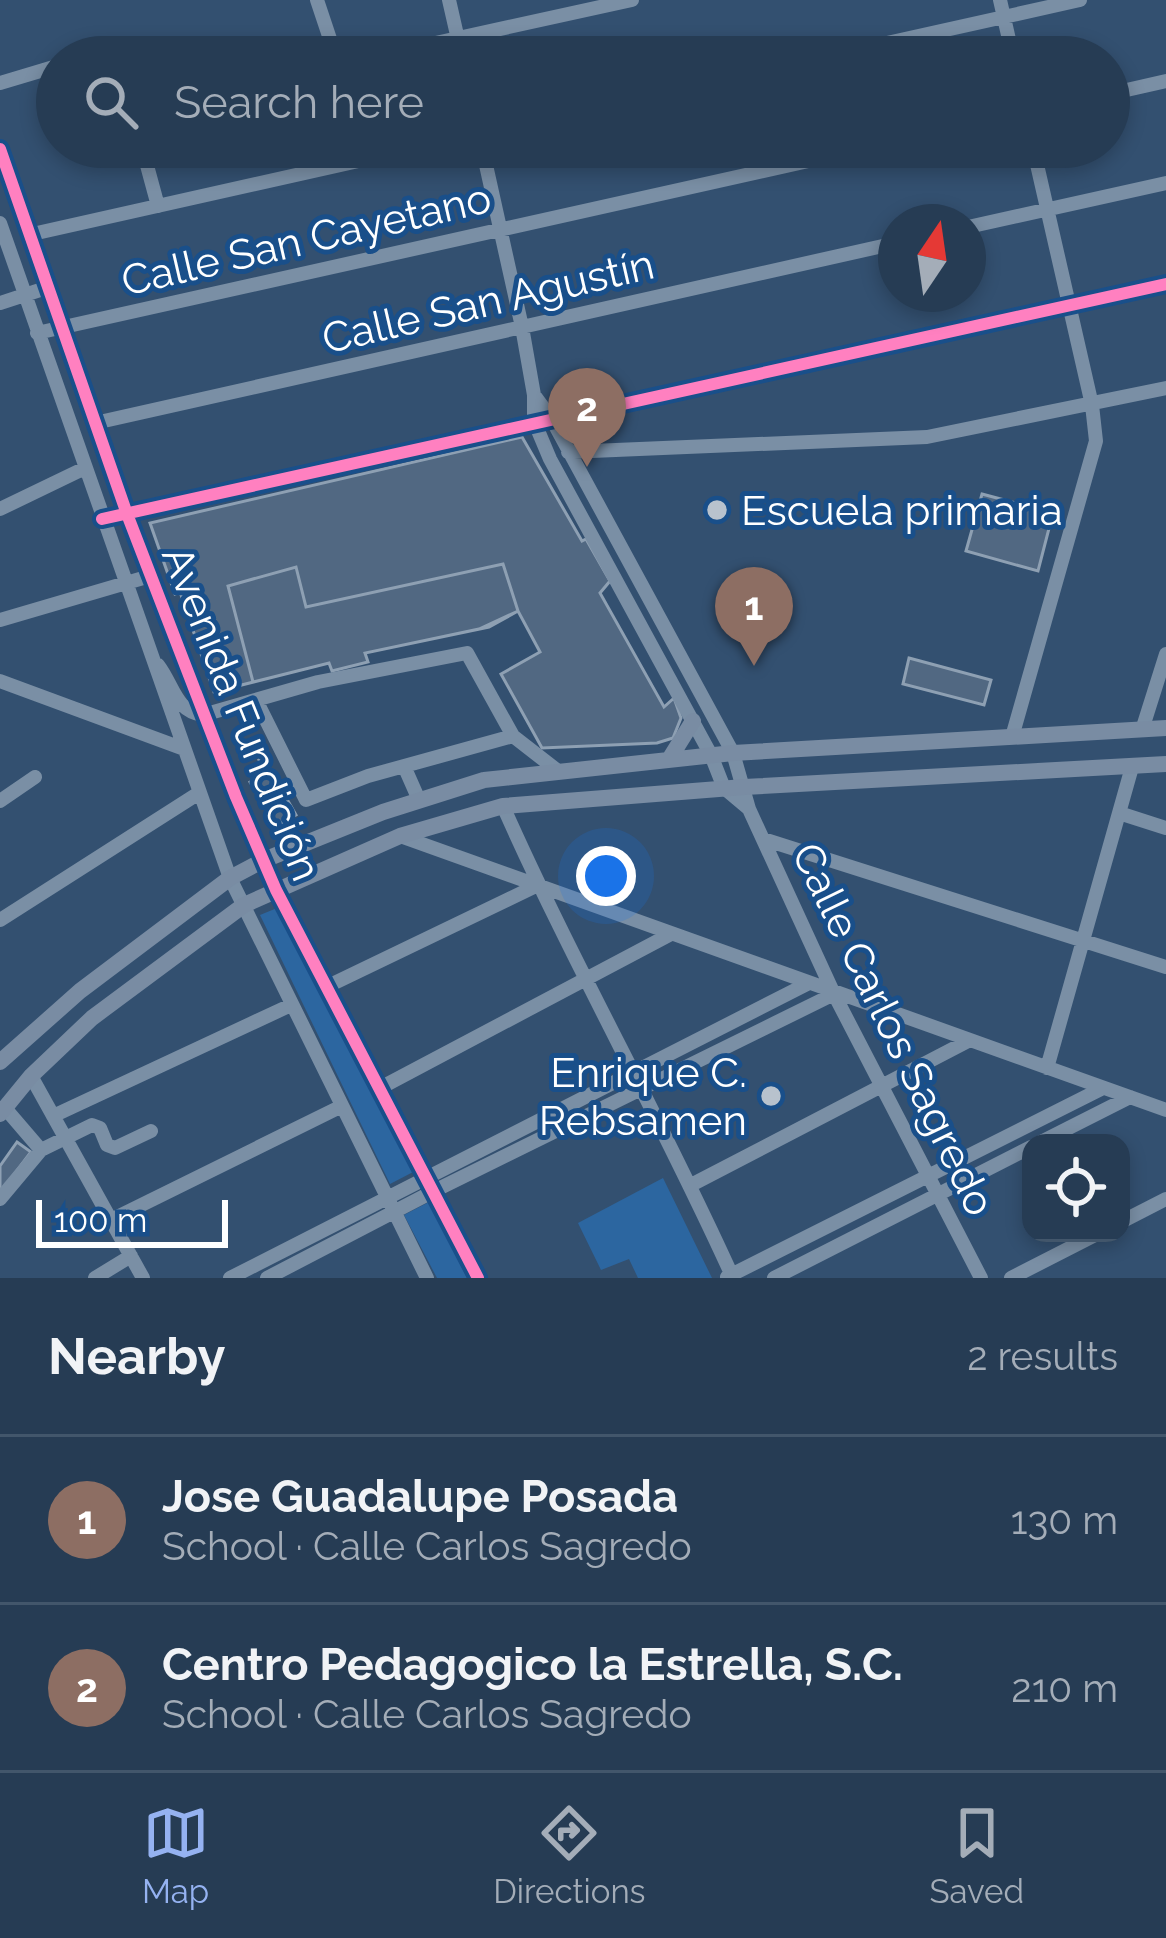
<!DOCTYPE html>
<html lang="en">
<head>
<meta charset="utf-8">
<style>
  :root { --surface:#263c54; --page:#32475e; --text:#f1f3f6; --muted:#a4adb8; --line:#42566b; --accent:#95b2f1 }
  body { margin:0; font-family:Raleway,sans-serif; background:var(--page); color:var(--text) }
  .controls { position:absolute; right:36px; bottom:36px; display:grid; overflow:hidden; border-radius:24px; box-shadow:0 6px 18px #0003 }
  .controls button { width:108px; height:108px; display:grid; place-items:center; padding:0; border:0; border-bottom:3px solid var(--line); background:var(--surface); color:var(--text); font:60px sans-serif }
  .compass { position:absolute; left:878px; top:204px; width:108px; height:108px; border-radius:50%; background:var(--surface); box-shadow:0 6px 18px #0003; rotate:13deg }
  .scale { position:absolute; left:36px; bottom:30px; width:192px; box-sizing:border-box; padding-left:12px; border:6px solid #fff; border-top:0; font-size:33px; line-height:42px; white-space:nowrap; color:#fff; -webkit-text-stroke:9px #194f8a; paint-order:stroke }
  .you { position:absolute; left:606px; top:876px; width:42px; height:42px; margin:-30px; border:9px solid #fff; border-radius:50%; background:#1a73e8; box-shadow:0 0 0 18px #1a73e833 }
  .badge { display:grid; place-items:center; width:78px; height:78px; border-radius:50%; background:var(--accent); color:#fff; font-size:39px; font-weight:700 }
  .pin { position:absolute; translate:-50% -99px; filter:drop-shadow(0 3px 6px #0008) }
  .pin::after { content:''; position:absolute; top:63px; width:42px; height:36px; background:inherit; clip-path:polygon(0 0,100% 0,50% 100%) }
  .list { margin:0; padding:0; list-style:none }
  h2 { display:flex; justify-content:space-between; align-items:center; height:156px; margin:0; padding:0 48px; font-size:51px }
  h2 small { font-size:39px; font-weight:400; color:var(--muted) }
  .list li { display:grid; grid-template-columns:78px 1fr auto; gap:36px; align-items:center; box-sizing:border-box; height:168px; padding:0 48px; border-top:3px solid var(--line) }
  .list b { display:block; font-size:45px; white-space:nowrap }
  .list p { margin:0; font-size:39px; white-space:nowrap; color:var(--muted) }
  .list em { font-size:39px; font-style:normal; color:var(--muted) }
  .icon { flex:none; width:66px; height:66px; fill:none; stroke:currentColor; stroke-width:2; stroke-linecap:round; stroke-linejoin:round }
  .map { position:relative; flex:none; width:1166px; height:1278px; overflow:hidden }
  .search { position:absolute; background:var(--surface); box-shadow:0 6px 18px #0003; left:36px; right:36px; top:36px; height:132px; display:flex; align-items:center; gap:30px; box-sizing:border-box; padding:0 42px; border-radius:66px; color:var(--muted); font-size:45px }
  .sheet { height:492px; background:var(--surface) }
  nav { display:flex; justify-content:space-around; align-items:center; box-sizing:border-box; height:168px; border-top:3px solid var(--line); background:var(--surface); font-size:33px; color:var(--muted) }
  nav a { display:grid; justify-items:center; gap:6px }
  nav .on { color:var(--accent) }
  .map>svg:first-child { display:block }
  .green { fill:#2c66a0 }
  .building { fill:#516882; stroke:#8ea0b3; stroke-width:3 }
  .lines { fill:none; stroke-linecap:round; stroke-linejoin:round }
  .minor { stroke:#7a8fa5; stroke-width:14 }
  .major { stroke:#798ca3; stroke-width:16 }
  .cycleway-casing { stroke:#194f8a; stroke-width:20 }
  .cycleway { stroke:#ff80c0; stroke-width:12 }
  .poi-dot { fill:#b8c2cd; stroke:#194f8a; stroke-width:4.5 }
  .labels { text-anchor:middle; stroke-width:10; stroke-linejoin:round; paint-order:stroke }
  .street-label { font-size:42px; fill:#fff; stroke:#194f8a }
  .poi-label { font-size:42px; fill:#fff; stroke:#194f8a; text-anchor:start }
</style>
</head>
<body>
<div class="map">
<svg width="1166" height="1278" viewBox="0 0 1166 1278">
  <rect width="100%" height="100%" fill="#335070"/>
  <path class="green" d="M282 906 415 1171 390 1184 260 915Z
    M663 1178 712 1278H638L629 1259 601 1270 578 1223Z
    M429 1202 467 1278H437L404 1215Z"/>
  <path class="building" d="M522 437 582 541 586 539 610 581 600 593 664 707 674 698 681 718 673 738 657 743 542 748 501 674 540 652 518 611 489 627 365 653 368 662 332 671 329 663 214 692 180 592 175 594 150 523Z
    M982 494 1053 513 1038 571 966 551Z
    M503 564 518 611 479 629 365 653 368 662 332 671 329 663 253 682 228 586 296 567 306 607Z
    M909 658 991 680 984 705 903 684Z
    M263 757 296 815 282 823 269 816 250 782 259 777 255 769 262 765 259 760Z
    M17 1142 31 1152 0 1193V1166Z"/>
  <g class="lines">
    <path class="minor" d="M317 0 336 57
      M449 0 462 57
      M1000 0 1013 57
      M87 57 103 52
      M372 57 632 0
      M824 57 1080 0
      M0 83 57 66
      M1109 94 1166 81
      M142 147 158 206
      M482 147 522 327 534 395V421L550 459 711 755 724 788 749 809
      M0 149 127 514 236 797 276 890 478 1278
      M0 223 230 878 427 1278
      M968 227 1166 183
      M28 235 421 147
      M0 303 46 288
      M37 333 871 147
      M534 395 551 418 733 753 749 809 834 994 981 1278
      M95 423 896 243
      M568 452 927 437 1166 388
      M0 509 83 469
      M102 519 1166 284
      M0 620 150 576
      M158 665C174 686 175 711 203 715L318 682 467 653 513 736 558 771
      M0 681 184 749
      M256 700 306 800 368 776 513 736
      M1142 730 1166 654
      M1012 737 1096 441 1092 405 1033 147
      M404 766 419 800
      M0 801 35 777
      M503 806C574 966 661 1118 733 1278
      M1119 813 1166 828
      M400 836 1166 1110
      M763 839 1166 967
      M0 920 199 793
      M326 987 538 885
      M1047 1068 1132 767
      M31 1076 143 1278
      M380 1088 669 935
      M53 1116 291 1005
      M1039 1143 1130 1097
      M41 1150 92 1125 100 1128 107 1145 115 1148 151 1131
      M691 1185 968 1041
      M0 1199 41 1150 5 1108
      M111 1220 342 1106
      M1121 1222 1166 1199
      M727 1277 1103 1088
      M95 1278 131 1256
      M230 1278 807 984
      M267 1278 434 1191 834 994
      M774 1278 1031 1147
      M1011 1278 1099 1233"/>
    <path class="major" d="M670 758 693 721
      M0 1062 80 991 230 878 264 860 383 812 484 780 733 753 1166 728
      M0 1114 31 1076 92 1018 244 905 400 836 503 806 744 787 1166 764"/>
    <g class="cycleway-casing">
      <path id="cycleway" d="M0 149 127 514 236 797 276 890 478 1278
        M102 519 1166 284"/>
    </g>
    <use href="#cycleway" class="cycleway"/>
  </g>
  <g class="poi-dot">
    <circle cx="717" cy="510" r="12"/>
    <circle cx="771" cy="1096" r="12"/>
  </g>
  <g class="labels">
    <g class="street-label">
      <text transform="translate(306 239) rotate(-13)" y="15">Calle San Cayetano</text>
      <text transform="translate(488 301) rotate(-13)" y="15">Calle San Agustín</text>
      <text transform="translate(242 713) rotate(68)" y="15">Avenida Fundición</text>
      <text transform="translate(894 1029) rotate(64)" y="15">Calle Carlos Sagredo</text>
    </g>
    <g class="poi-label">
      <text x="741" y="525">Escuela primaria</text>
      <text x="747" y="1087" text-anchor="end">Enrique C.<tspan x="747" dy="48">Rebsamen</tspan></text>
    </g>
  </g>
</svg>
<div class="controls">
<button><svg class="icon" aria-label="locate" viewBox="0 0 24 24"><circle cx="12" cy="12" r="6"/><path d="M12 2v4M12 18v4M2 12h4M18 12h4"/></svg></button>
</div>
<svg class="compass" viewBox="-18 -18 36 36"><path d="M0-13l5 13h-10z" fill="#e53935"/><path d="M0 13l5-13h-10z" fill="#a4adb8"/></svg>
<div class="scale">100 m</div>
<div class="you"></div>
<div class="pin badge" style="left:754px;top:666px;background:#8d6e63">1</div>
<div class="pin badge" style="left:587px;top:467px;background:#8d6e63">2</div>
<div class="search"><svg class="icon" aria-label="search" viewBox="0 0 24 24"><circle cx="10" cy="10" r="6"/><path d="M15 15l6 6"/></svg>Search here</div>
</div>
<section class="sheet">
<h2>Nearby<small>2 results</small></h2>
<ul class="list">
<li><span class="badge" style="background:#8d6e63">1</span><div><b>Jose Guadalupe Posada</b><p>School · Calle Carlos Sagredo</p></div><em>130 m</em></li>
<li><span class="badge" style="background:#8d6e63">2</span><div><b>Centro Pedagogico la Estrella, S.C.</b><p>School · Calle Carlos Sagredo</p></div><em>210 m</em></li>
</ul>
</section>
<nav>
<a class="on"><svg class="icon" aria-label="map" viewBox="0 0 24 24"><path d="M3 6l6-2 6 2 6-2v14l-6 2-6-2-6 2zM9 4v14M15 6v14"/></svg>Map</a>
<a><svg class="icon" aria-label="directions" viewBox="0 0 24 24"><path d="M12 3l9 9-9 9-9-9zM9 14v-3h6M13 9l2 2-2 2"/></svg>Directions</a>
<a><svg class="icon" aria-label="saved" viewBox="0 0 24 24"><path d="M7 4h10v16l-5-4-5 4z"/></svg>Saved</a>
</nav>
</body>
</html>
